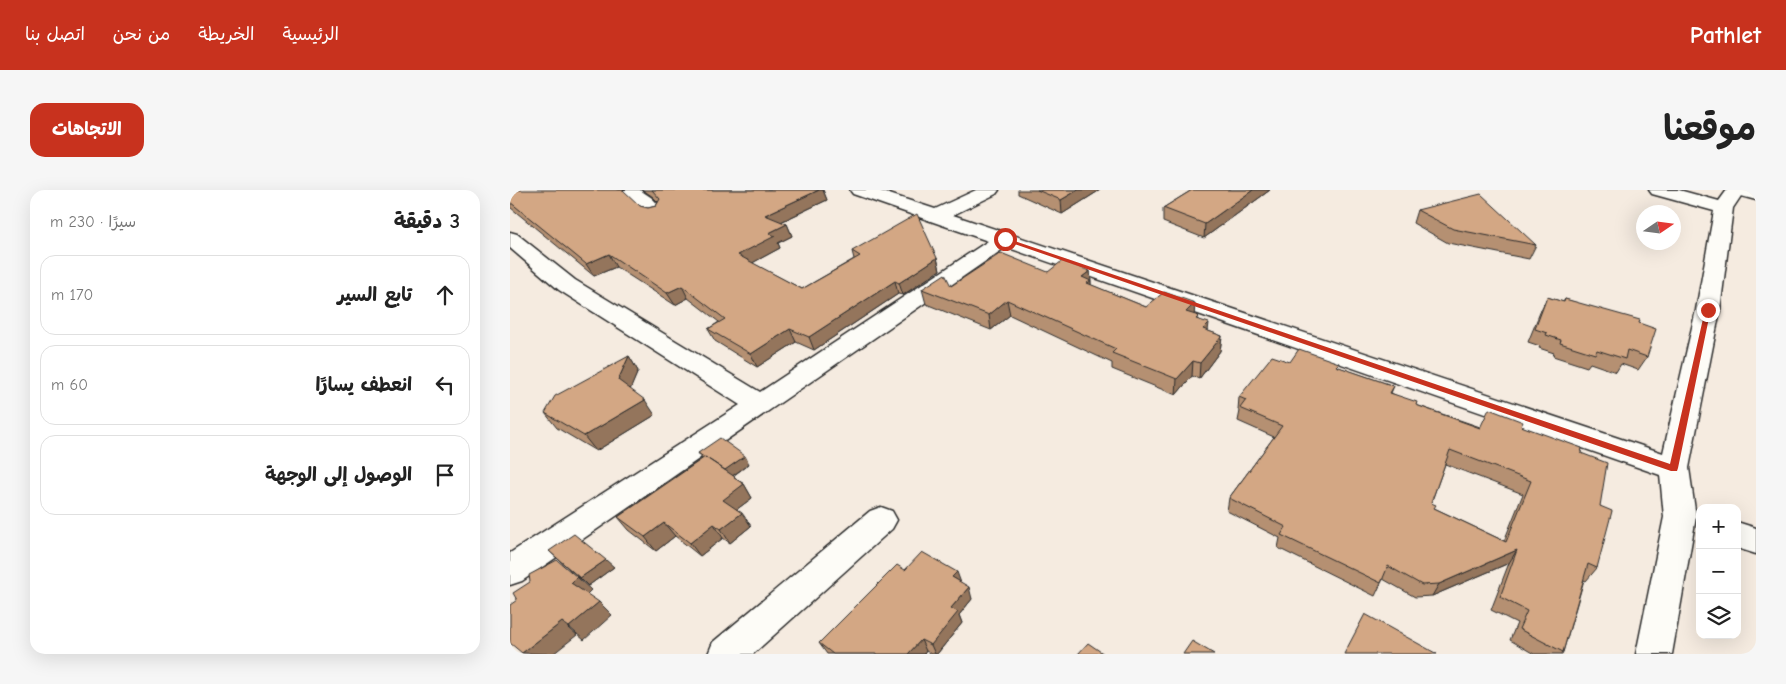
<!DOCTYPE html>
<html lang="ar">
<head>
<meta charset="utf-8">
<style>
  :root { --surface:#fff; --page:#f6f6f6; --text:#222; --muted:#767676; --line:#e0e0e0; --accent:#c8321e }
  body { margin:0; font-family:"Comic Neue","Playpen Sans Arabic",sans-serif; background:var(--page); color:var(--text); direction:rtl }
  .controls { position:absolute; right:15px; bottom:15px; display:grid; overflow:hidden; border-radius:10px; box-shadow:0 5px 20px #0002 }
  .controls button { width:45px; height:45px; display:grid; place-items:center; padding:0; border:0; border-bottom:1px solid var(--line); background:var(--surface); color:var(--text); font:25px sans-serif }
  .compass { position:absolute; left:1126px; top:15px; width:45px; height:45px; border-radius:50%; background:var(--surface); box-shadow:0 5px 20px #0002; rotate:77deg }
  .stop { position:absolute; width:15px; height:15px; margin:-11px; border:4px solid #c8321e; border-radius:50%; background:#fff }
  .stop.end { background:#c8321e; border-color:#fff; box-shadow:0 1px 5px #0008 }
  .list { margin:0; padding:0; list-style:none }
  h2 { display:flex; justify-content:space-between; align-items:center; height:65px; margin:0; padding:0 20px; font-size:21px }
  h2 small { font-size:16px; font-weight:400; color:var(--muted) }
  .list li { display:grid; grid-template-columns:32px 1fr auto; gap:15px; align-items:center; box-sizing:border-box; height:80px; margin:0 10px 10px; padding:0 10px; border:1px solid var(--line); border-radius:15px }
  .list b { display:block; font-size:19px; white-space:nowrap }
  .list em { font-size:16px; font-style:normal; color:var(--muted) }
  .icon { flex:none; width:28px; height:28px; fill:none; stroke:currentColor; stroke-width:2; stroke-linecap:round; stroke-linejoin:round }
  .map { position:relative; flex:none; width:1246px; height:464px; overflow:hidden; direction:ltr; border-radius:15px }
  header { display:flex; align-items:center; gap:30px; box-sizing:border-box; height:70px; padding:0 25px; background:var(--accent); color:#fff }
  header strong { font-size:24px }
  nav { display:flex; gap:28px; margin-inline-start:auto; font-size:18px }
  .intro { display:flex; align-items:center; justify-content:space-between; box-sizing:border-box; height:120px; padding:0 30px }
  h1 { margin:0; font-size:35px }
  .button { padding:12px 22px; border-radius:15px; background:var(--accent); color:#fff; font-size:18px; font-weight:700 }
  main { display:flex; gap:30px; padding:0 30px }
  aside { flex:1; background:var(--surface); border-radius:15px; box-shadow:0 5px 20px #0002 }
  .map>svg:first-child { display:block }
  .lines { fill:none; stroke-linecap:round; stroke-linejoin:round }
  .street-casing { stroke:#2b2b2b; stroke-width:3 }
  .street { fill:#fdfcf7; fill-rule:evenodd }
  .wall { fill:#b59072; stroke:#2b2b2b; fill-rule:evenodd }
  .shaded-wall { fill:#94755c; stroke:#2b2b2b }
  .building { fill:#d3a784; stroke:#2b2b2b; fill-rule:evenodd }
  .route { fill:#c8321e }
</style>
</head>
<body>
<header>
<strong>Pathlet</strong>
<nav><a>الرئيسية</a><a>الخريطة</a><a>من نحن</a><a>اتصل بنا</a></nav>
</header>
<div class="intro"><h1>موقعنا</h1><a class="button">الاتجاهات</a></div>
<main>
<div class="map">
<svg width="1246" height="464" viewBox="0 0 1246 464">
  <rect width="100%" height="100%" fill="#f5ebe0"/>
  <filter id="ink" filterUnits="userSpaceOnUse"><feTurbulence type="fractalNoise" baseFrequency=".02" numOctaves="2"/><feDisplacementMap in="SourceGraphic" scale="10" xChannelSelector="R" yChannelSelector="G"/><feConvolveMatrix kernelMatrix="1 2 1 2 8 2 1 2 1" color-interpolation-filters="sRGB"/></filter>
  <g filter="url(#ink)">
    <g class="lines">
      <g class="street-casing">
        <path id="street" d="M109 0H130L142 8 155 22 152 26 145 28 138 26Z
          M340 0H367L425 19 466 0H489L486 4 443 25 1153 263 1186 120 1204 21 1142 4 1139 0H1169L1209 11 1217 0H1246V10L1231 6 1223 18 1210 120 1179 278 1186 327 1162 464H1126L1154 327 1150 285 496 57 12 391 0 395V363L230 215 49 100 0 58V42L7 44 65 90 250 202 478 51 343 4Z
          M371 317 382 321 387 330 382 339 243 464H198L203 452 360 321Z
          M1227 332 1246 338V364L1227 358Z"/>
      </g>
      <use href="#street" class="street"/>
    </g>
    <path class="wall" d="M0 0 130 16 138 18 146 16 148 12 143 7 133 0H313L317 10 271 32 277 34 282 46 268 53 270 58 242 73 292 99 344 69 342 61 427 68 430 80 393 105 388 104 304 160 286 152 247 177 205 151 198 139 209 132 178 108 165 115 106 77 84 86 1 18 0 17Z
      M508 0H590L552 24 508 4Z
      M682 0H760L694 48 653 32V18Z
      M907 20 1026 55 1019 69 938 53 903 33Z
      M580 81 581 95 636 117 684 125 698 141 712 146 710 161 689 189 682 186 666 205 602 179V173L500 125 481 140 416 114 412 99 441 96 538 82Z
      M1037 107 1053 112 1055 109 1129 133 1137 167 1128 180 1111 174 1106 182 1080 173 1077 177 1043 166 1044 163 1029 158 1030 156 1018 152 1031 120Z
      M119 166 128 181 120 199 145 225 86 261 47 238 35 223Z
      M780 172 828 177 884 196 881 203 906 215 970 237 1011 236 1071 263 1090 316 1087 378 1076 391 1074 390 1053 462 1052 464H1024L1000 450 1007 433 981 420 999 373 922 406 905 407 873 389 865 406 768 358 770 348 717 321 719 308 764 247 728 231 730 221 728 220 729 207ZM935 274 1013 304 994 351 924 318 921 313Z
      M188 263 239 274 223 286 225 287 228 290 234 294 242 308 227 319 241 336 220 353 213 348 190 366 165 346 146 361 119 340 108 327 192 269Z
      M39 361 104 377 78 396Z
      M395 380 451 393 462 409 449 425 452 433 427 464H421L416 461 414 464H317L309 453Z"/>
    <path class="shaded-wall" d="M309 0H313L317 10 260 37 255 25Z
      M568 0H590L552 24 551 10Z
      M743 0H760L694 48 695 34Z
      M277 34 282 46 268 53 270 58 233 78 228 65 259 43Z
      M99 64 106 77 84 86 76 74Z
      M427 68 430 80 393 105 389 93Z
      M580 81 581 91V106L572 87Z
      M385 91 388 104 304 160 299 147Z
      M172 96 178 108 165 115 157 103Z
      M497 110 500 125 481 140 479 125Z
      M685 113 684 128 676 122Z
      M699 133 697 149 693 139Z
      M280 139 286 152 247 177 241 164Z
      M712 146 710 161 689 189 690 173Z
      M119 166 128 181 118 205 108 190Z
      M683 171 682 186 666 205 667 189Z
      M135 210 145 225 86 261 74 246Z
      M235 266 239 274 218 289 213 281Z
      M225 287 231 296 234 294 242 308 222 323 213 310 224 288Z
      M232 323 241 336 220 353 211 339Z
      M154 333 165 346 146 361 135 347Z
      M204 334 213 348 190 366 180 353Z
      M1007 360 999 373 922 406 929 394Z
      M96 370 104 377 78 396 70 388Z
      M447 382 451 393 442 387Z
      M67 387 81 400 75 406 61 393Z
      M459 397 462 409 449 425 452 433 427 464H425L421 455 441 418Z
      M89 412 102 425 74 450 59 437Z
      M52 432 67 445 43 464 12 463Z
      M411 450 416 461 414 464H398Z"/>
    <path class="building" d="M0 0H113L130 16 138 18 146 16 150 9 142 0H309L255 25 277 34 259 43 265 46 228 65 292 99 350 66 342 61 407 24 427 68 389 93 385 91 299 147 280 139 241 164 198 139 215 129 172 96 157 103 99 64 76 74 0 12Z
      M527 0H568L551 10Z
      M682 0H743L695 34 653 18Z
      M971 4 1026 55 943 39 907 20Z
      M491 63 538 82 552 71 580 81 572 87 581 91 577 93 636 117 654 102 685 113 676 122 689 126 686 129 699 133 693 139 712 146 690 173 683 171 667 189 602 163 606 159 497 110 479 125 412 99 435 84 441 96Z
      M1037 107 1054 112 1055 109 1130 130 1129 133 1146 139 1137 167 1117 160 1115 169 1087 160 1085 164 1050 153 1051 150 1036 145 1037 143 1025 139Z
      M789 159 829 173 826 176 884 196 880 203 907 212 906 215 970 238 979 219 1013 232 1011 236 1072 258 1071 263 1097 273 1090 316 1102 321 1087 378 1078 374 1053 462 1009 439 1017 421 990 407 1007 360 929 394 912 395 878 376 871 393 771 345 776 337 719 308 772 236 730 218 736 210 729 207 762 166 780 172ZM940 260 1021 291 996 352 924 318 926 315 921 313Z
      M119 166 108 190 135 210 74 246 35 223 45 206Z
      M210 248 235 266 215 280 195 267V268L188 263Z
      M195 267 225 287 224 288 234 294 213 310 232 323 211 339 204 334 180 353 154 333 135 347 108 327Z
      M64 344 96 370 70 388 39 361Z
      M412 362 447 382 442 387 459 397 441 418 448 422 421 455 411 450 398 464H323L309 453 387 375 395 380Z
      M47 370 67 387 61 393 89 412 59 437 52 432 12 463 0 453V415L7 410 3 403 20 392 19 385Z
      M855 424 927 464H834Z
      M682 451 704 464H673Z
      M578 453 594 464H568Z"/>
  </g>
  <path class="route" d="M493 47 1160 274 1195 120 1201 118 1168 278 1167 281H1161L493 50Z"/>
</svg>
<div class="controls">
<button>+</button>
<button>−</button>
<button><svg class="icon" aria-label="layers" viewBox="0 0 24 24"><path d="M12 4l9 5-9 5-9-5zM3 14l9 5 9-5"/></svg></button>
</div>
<svg class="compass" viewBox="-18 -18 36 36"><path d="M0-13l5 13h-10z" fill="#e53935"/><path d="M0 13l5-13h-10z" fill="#767676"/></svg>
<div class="stop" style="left:495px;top:49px"></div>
<div class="stop end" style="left:1198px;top:120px"></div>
</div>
<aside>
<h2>3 دقيقة<small>سيرًا · 230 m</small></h2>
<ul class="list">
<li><svg class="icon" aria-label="ahead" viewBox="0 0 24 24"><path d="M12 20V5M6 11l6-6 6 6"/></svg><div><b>تابع السير</b></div><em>170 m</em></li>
<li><svg class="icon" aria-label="left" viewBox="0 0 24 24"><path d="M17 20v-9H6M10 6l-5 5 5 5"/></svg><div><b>انعطف يسارًا</b></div><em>60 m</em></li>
<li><svg class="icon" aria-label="arrive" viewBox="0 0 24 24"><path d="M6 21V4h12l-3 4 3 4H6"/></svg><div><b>الوصول إلى الوجهة</b></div></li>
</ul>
</aside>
</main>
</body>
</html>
